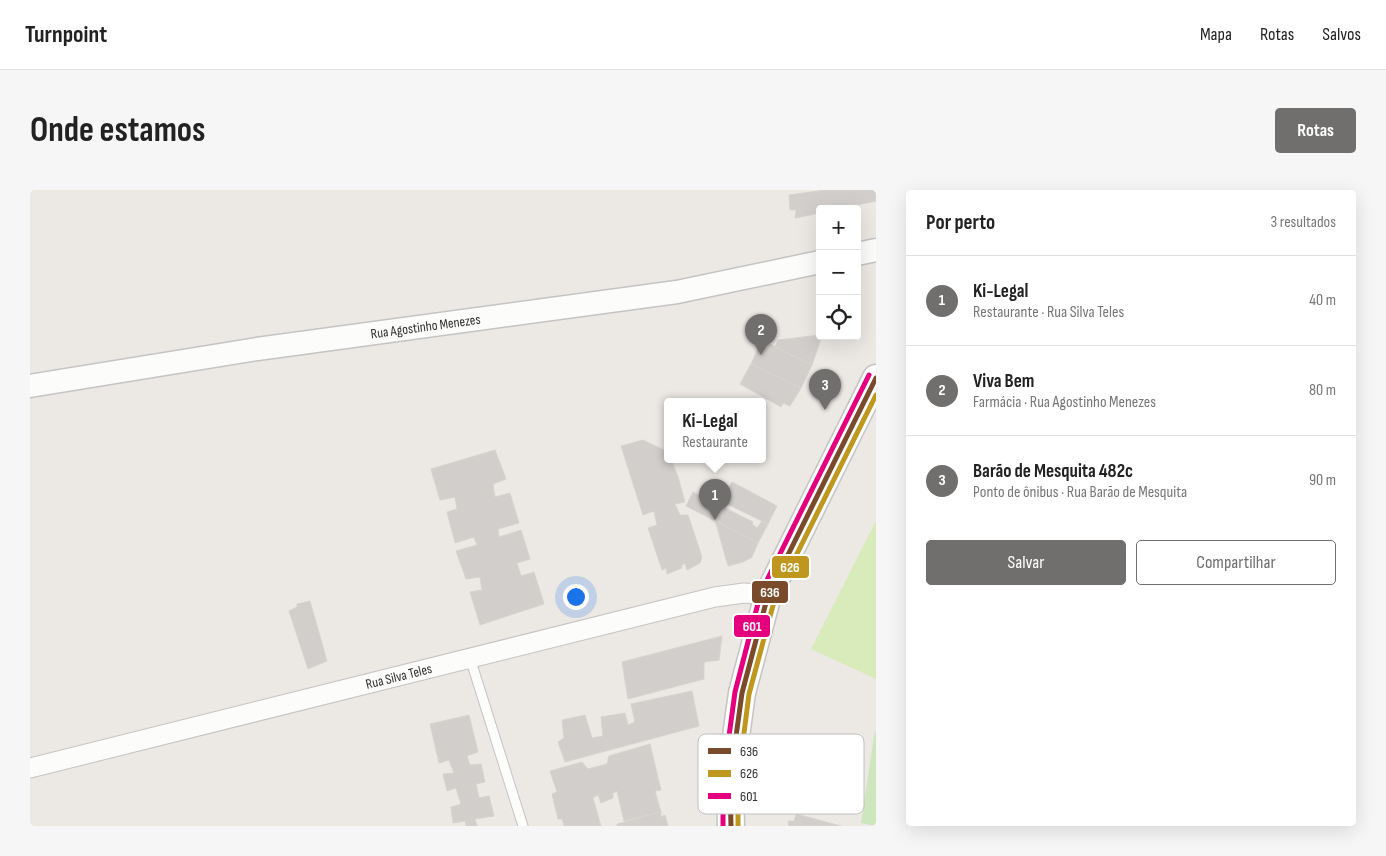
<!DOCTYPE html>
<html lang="pt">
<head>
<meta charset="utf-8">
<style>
  :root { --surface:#fff; --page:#f6f6f6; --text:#222; --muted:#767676; --line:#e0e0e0; --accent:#706f6e }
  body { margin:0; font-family:"Sofia Sans Condensed",sans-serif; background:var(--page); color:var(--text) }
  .controls { position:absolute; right:15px; top:15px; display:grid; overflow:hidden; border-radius:5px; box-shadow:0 5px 20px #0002 }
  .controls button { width:45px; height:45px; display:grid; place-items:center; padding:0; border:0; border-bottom:1px solid var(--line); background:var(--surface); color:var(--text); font:25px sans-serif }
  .you { position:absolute; left:545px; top:406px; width:18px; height:18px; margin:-12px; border:4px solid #fff; border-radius:50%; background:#1a73e8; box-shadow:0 0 0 8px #1a73e833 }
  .badge { display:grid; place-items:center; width:32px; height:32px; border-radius:50%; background:var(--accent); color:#fff; font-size:16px; font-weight:700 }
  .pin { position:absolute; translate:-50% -41px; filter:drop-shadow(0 1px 2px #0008) }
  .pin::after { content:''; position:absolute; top:26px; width:18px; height:15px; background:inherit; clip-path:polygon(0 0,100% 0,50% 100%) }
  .popup { position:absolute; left:634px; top:208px; width:102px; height:65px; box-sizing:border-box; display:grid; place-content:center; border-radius:5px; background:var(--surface); filter:drop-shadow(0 1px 4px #0005); font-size:16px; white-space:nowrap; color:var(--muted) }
  .popup b { font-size:19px; color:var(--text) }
  .popup::after { content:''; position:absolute; left:50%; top:100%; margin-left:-10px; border:10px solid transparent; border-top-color:var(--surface) }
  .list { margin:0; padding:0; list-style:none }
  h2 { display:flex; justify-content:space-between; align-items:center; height:65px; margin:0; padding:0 20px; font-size:21px }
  h2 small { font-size:16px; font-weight:400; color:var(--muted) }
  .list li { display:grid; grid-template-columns:32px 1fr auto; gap:15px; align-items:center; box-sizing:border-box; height:90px; padding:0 20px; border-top:1px solid var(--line) }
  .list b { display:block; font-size:19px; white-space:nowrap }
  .list p { margin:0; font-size:16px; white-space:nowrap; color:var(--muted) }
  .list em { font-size:16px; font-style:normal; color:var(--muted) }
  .actions { display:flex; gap:10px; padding:15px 20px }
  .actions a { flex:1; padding:11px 0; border:1px solid var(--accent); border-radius:5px; text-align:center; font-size:18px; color:var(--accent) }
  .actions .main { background:var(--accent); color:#fff }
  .icon { flex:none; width:28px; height:28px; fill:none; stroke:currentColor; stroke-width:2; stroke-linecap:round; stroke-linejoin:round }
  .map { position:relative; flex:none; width:846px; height:636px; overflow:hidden; border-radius:5px }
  header { display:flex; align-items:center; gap:30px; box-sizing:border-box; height:70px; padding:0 25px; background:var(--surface); border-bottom:1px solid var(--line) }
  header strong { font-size:24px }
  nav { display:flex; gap:28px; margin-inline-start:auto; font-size:18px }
  .intro { display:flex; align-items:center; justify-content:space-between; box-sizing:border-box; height:120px; padding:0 30px }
  h1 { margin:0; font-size:35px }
  .button { padding:12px 22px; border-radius:5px; background:var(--accent); color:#fff; font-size:18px; font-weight:700 }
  main { display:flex; gap:30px; padding:0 30px }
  aside { flex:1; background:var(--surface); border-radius:5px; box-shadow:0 5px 20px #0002 }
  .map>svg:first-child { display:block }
  .green { fill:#cee6be }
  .pitch { fill:#d9eabb }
  .building { fill:#d1cecb; stroke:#d7d4d0 }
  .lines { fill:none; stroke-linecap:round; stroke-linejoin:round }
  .service-casing { stroke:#c5c4c5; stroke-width:11 }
  .minor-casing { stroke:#c5c4c5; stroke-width:21 }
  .tertiary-casing { stroke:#c5c4c5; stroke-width:25 }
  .secondary-casing { stroke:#c5c4c5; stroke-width:29 }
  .service { stroke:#fcfcfb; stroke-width:9 }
  .minor { stroke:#fcfcfb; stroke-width:19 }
  .tertiary { stroke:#fcfcfb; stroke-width:22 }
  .secondary { stroke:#fcfcfb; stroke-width:26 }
  .bus-1-casing { stroke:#fff; stroke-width:9 }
  .bus-2-casing { stroke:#fff; stroke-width:9 }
  .bus-3-casing { stroke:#fff; stroke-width:9 }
  .bus-1 { stroke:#7a4b2a; stroke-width:5 }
  .bus-2 { stroke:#bf971f; stroke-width:5 }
  .bus-3 { stroke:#e5007d; stroke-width:5 }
  .labels { text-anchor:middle; stroke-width:4; stroke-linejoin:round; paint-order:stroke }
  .street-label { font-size:14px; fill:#2e2e2e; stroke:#fff }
  .key { fill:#fff; stroke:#c0c0c0; stroke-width:1 }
  .key-label { font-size:14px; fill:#2e2e2e }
  .line-badge { stroke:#fff; stroke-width:2 }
  .badge-label { font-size:14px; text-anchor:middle; font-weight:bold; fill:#fff }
</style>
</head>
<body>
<header>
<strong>Turnpoint</strong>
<nav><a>Mapa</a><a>Rotas</a><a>Salvos</a></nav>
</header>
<div class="intro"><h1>Onde estamos</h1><a class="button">Rotas</a></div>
<main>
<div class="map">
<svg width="846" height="636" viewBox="0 0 846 636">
  <rect width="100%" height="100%" fill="#ece8e4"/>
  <path class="green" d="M846 541V636L831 633 844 546Z"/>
  <path class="pitch" d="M846 331V489L781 459Z"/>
  <path class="building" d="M795 0H846V11L809 19H790V23L765 28 766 20H760L759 5Z
    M790 145 792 146 782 175 745 157 748 150Z
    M732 150 782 175 771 198 721 174Z
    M721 174 771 198 760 216 753 213 751 217 710 194Z
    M613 250 638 262V269H641L648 287 655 312 645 314 650 325H658L672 367 670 373 657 380 655 373 651 376 652 378 637 384 636 378 632 380 618 338 627 335 624 321 613 325 591 256Z
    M465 260 476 289 463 294 465 307 480 303 489 333 468 339 469 347 491 340 500 369 487 373 491 386 504 382 514 414 450 435 440 402 452 400 450 387 436 389 426 361 447 355 444 347 425 353 417 322 427 319 425 307 410 310 401 279Z
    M702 292 747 316 738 334 691 311Z
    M663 302 723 332 722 334 727 338 732 331 738 334 728 353 656 316Z
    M685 330 728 353 722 367 713 372 698 376Z
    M280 411 297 471 278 479 259 421 267 417V414Z
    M692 446 689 470 674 472V489L598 509 592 472Z
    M662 501 669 536 535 572 528 552 534 548 532 530 555 525 562 548 573 546 571 527 595 523 598 535 605 532 601 514Z
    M439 525 448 562 437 566 440 575 451 574 455 592 446 594 449 608 459 606 464 626 445 629 447 636H436L435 631 423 633 421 617 431 614 426 598 417 601 413 584 424 583 419 570 409 573 400 534Z
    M620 554 631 600 625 601 631 622 594 631 587 601 583 603V608L571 613 568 605 563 608 571 636H534L532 629H528L522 604 527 602 520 581 552 572 558 579 577 574 579 566Z
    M631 622V627L635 625 638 636H587V634Z
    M766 624 811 636H759L758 631H764Z"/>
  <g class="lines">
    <g class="service-casing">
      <path id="service" d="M440 468 493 636"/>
    </g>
    <g class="minor-casing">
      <g id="minor">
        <path id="s1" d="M0 578 685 407 714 403 738 405"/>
      </g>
    </g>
    <g class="tertiary-casing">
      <g id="tertiary">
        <path d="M827 64 846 60"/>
        <path id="s2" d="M0 196 227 159 647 102 790 72"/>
      </g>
    </g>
    <g class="secondary-casing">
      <path id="secondary" d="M701 636 700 590 712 503 738 405 846 188"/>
    </g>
    <use href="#service" class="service"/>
    <use href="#minor" class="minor"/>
    <use href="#tertiary" class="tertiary"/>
    <use href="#secondary" class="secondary"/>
    <g class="bus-1-casing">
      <path id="bus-1" d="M701 636 700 590 712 503 738 405 846 188"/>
    </g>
    <g class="bus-2-casing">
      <path id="bus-2" d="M708 636V590L719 504 745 408 846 205"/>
    </g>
    <g class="bus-3-casing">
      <path id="bus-3" d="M693 636V590L705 502 731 402 839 185"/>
    </g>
    <use href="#bus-1" class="bus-1"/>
    <use href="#bus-2" class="bus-2"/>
    <use href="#bus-3" class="bus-3"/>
  </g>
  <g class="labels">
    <g class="street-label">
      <text dy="5" stroke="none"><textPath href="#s2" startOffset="400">Rua Agostinho Menezes</textPath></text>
      <text dy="5" stroke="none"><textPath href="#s1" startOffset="380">Rua Silva Teles</textPath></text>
    </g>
  </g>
  <rect x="668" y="544" width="166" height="80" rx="8" class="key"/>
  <rect x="678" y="558" width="23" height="6" fill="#7a4b2a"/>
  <rect x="678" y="580" width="23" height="7" fill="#bf971f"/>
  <rect x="678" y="603" width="23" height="6" fill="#e5007d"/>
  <g class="key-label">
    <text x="710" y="566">636</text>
    <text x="710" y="588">626</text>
    <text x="710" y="611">601</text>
  </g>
  <g class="line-badge">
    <rect x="741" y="365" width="39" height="24" rx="5" fill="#bf971f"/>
    <rect x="721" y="390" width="38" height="24" rx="5" fill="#7a4b2a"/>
    <rect x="703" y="424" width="38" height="24" rx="5" fill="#e5007d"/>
  </g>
  <g class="badge-label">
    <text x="760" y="382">626</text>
    <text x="740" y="407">636</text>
    <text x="722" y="441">601</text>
  </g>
</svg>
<div class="controls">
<button>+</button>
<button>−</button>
<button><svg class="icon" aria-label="locate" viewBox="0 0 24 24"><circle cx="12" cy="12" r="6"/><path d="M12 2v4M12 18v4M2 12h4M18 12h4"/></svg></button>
</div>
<div class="you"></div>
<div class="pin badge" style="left:685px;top:330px">1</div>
<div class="popup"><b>Ki-Legal</b>Restaurante</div>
<div class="pin badge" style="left:731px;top:165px">2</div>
<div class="pin badge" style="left:795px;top:220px">3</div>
</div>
<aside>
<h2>Por perto<small>3 resultados</small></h2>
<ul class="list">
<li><span class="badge">1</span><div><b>Ki-Legal</b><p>Restaurante · Rua Silva Teles</p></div><em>40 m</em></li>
<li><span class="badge">2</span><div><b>Viva Bem</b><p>Farmácia · Rua Agostinho Menezes</p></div><em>80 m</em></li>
<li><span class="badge">3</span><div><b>Barão de Mesquita 482c</b><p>Ponto de ônibus · Rua Barão de Mesquita</p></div><em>90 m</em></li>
</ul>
<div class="actions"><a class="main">Salvar</a><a>Compartilhar</a></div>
</aside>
</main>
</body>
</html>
